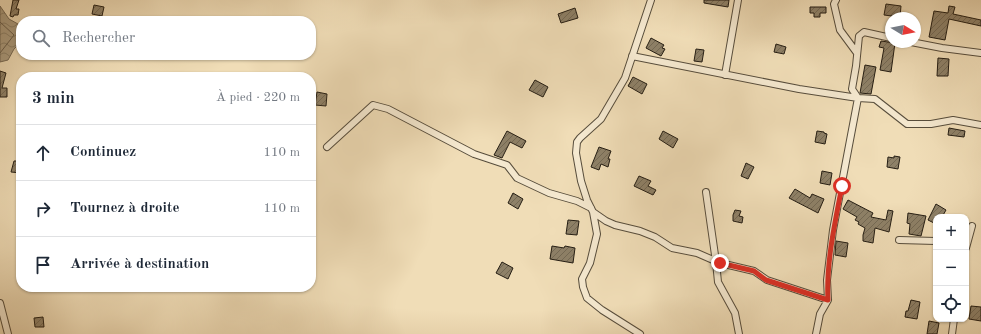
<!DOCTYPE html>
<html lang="fr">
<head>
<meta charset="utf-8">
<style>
  :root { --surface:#fff; --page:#f6f6f7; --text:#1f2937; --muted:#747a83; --line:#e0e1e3 }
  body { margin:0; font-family:"Old Standard TT",serif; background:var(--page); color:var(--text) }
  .controls { position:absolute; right:12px; bottom:12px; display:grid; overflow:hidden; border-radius:8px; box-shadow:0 1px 3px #0004 }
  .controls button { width:36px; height:36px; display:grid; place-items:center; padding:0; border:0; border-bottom:1px solid var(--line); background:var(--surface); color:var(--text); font:20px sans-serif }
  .compass { position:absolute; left:885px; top:12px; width:36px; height:36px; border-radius:50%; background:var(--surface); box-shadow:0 1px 3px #0004; rotate:100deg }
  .stop { position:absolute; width:12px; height:12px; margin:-9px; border:3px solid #d93025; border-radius:50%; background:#fff }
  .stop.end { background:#d93025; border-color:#fff; box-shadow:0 1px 4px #0008 }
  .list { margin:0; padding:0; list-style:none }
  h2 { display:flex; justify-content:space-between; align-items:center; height:52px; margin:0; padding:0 16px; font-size:17px }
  h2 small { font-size:13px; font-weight:400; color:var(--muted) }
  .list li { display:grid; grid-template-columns:26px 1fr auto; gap:12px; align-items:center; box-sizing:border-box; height:56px; padding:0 16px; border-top:1px solid var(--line) }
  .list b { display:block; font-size:15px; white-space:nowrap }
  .list em { font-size:13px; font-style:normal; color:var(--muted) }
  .icon { flex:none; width:22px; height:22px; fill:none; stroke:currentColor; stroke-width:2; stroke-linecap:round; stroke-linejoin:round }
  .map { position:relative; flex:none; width:981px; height:334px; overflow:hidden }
  .search { position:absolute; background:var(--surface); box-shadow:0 1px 3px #0004; left:16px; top:16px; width:300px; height:44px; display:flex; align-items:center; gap:10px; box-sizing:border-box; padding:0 14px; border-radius:16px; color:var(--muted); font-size:15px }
  .panel { position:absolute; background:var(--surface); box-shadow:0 1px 3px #0004; left:16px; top:72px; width:300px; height:220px; border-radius:16px }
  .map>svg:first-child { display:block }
  .water { fill:url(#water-waves); stroke:#756954 }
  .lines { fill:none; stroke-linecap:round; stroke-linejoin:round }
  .shore { stroke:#685c49; stroke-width:1 }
  .building { fill:url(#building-hatch); stroke:#241d13 }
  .minor-casing { stroke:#574d3c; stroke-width:8 }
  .minor { stroke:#f5e9d0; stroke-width:6 }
  .route { stroke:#d93025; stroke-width:5 }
</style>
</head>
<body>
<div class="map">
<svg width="981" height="334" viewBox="0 0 981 334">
  <defs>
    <pattern id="water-waves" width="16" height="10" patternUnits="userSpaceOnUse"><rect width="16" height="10" fill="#ab9c7f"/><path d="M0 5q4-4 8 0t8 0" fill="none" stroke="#8b7f67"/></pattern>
    <pattern id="building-hatch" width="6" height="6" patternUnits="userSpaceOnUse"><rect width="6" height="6" fill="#8e8168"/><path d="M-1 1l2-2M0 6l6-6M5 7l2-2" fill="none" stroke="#746954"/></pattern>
  </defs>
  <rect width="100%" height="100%" fill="#f0ddb7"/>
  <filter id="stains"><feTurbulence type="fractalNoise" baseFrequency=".005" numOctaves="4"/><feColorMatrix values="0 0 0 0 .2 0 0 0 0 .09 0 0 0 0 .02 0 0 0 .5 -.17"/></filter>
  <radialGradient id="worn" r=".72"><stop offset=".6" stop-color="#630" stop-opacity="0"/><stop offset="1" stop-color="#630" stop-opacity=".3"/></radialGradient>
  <path class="water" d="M0 6 9 19 18 24 21 29V42L14 49 8 60 0 62Z"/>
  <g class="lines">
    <path class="shore" d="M0 22 14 35 0 53"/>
  </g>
  <path class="building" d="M13 0H19L16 9H19L18 15H14L13 17 10 16Z
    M704 0H729L728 7 704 3Z
    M886 4 901 6 900 17 884 15Z
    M94 5 104 7 102 16 92 14Z
    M949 6 955 7 953 14 981 20V26L949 19 945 40 929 37 934 11 948 13Z
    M810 7H826V13H820V17H814V13H810Z
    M575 8 578 18 561 23 558 14Z
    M651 38 664 45 662 48 665 49 661 56 646 48Z
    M881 41 895 43 891 72 880 70 884 48 879 47Z
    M776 44 786 47 784 54 774 52Z
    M696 49 704 50 702 62 694 61Z
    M938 58 949 59 948 76H937Z
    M865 65 876 67 871 94 860 93Z
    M0 71 6 73 2 88H7V97H0Z
    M633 77 647 84 642 94 628 86Z
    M535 80 548 87 543 97 529 90Z
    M317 92 327 94 326 106 315 105Z
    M949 128 965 131 964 137 948 135Z
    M507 131 526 141 522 148 510 142 502 158 494 155Z
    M663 131 678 139 673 148 659 139Z
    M817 131 824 132V133L827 134 825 144 815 142Z
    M599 147 611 151 608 159H610L608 167 601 164 599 170 591 167Z
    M894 156 900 157 898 169 887 167 888 157 894 158Z
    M14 161H21V173L11 172Z
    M746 163 754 167 748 179 741 176Z
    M822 171 832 173 830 185 820 183Z
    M639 176 651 181 648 186 656 190 653 195 634 186Z
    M795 189 810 198 812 194 824 199 818 213 789 198Z
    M513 193 523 199 518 209 508 203Z
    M848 200 873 213 871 217 886 220 888 210 893 211 889 232 875 228 873 243 863 241V235L865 228 858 224 859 222 855 220 857 217 843 209Z
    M936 204 946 210 942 217H936V224L928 220Z
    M735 210 741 211 739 216 743 217 742 223 733 221V215Z
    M908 213 926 216 921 236 909 234 910 224 907 223Z
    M568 220 579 221 577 235 566 234Z
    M836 241 848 243 846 257 835 255Z
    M552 246 564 248 565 246 575 248 573 263 550 259Z
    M502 262 513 268 508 279 496 273Z
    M911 300 920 302 917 319 905 317 906 311H908Z
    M971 306 981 307V321L969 319Z
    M43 317 44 327H35L34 318Z
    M929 321 939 323 937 334H927Z"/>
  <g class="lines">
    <g class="minor-casing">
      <path id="minor" d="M651 0 625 78 601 119 580 138 577 142 576 153 581 181 587 200 593 212 606 221 615 225 640 231 655 237 672 248 697 253 720 263 754 271 767 280 828 300
        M836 0 834 4 840 30 857 53
        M911 42 942 48 981 53
        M632 56 799 89 858 98 875 99 907 124H931L953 120 981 125
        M725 75 738 0
        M327 147 373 105 388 109 474 154 507 165 517 178 549 193 577 201 591 208
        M706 192 716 262 718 282 735 313 739 334
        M593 212 597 234 590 263 582 279 583 287 587 298 602 310 640 334
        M899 240 936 241
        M966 248 972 226
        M0 303 8 334
        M816 334 820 314 828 300 827 280 833 230 858 98 852 89 856 66 859 36 864 32 891 38
        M952 334 954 319"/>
    </g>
    <use href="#minor" class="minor"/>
  </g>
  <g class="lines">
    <path class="route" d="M720 263 754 271 766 280 828 300C826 262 835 223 842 186"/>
  </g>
  <rect width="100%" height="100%" filter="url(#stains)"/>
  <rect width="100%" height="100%" fill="url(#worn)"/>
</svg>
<div class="controls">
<button>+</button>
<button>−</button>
<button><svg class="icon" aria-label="locate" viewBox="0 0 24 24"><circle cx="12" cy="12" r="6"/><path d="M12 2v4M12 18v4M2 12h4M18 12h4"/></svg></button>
</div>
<svg class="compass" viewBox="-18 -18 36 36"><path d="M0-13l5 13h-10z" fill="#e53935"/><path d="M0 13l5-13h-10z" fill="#747a83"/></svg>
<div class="stop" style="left:842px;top:186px"></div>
<div class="stop end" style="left:720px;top:263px"></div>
<div class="search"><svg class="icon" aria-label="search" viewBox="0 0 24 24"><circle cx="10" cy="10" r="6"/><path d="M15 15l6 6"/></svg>Rechercher</div>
<section class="panel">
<h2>3 min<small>À pied · 220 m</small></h2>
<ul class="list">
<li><svg class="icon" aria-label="ahead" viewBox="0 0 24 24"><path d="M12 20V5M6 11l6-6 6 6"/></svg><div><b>Continuez</b></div><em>110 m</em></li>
<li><svg class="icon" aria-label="right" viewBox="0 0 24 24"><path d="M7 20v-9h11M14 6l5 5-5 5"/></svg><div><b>Tournez à droite</b></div><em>110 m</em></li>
<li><svg class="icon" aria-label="arrive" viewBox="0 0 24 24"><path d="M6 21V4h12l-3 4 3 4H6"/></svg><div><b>Arrivée à destination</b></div></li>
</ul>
</section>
</div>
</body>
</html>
